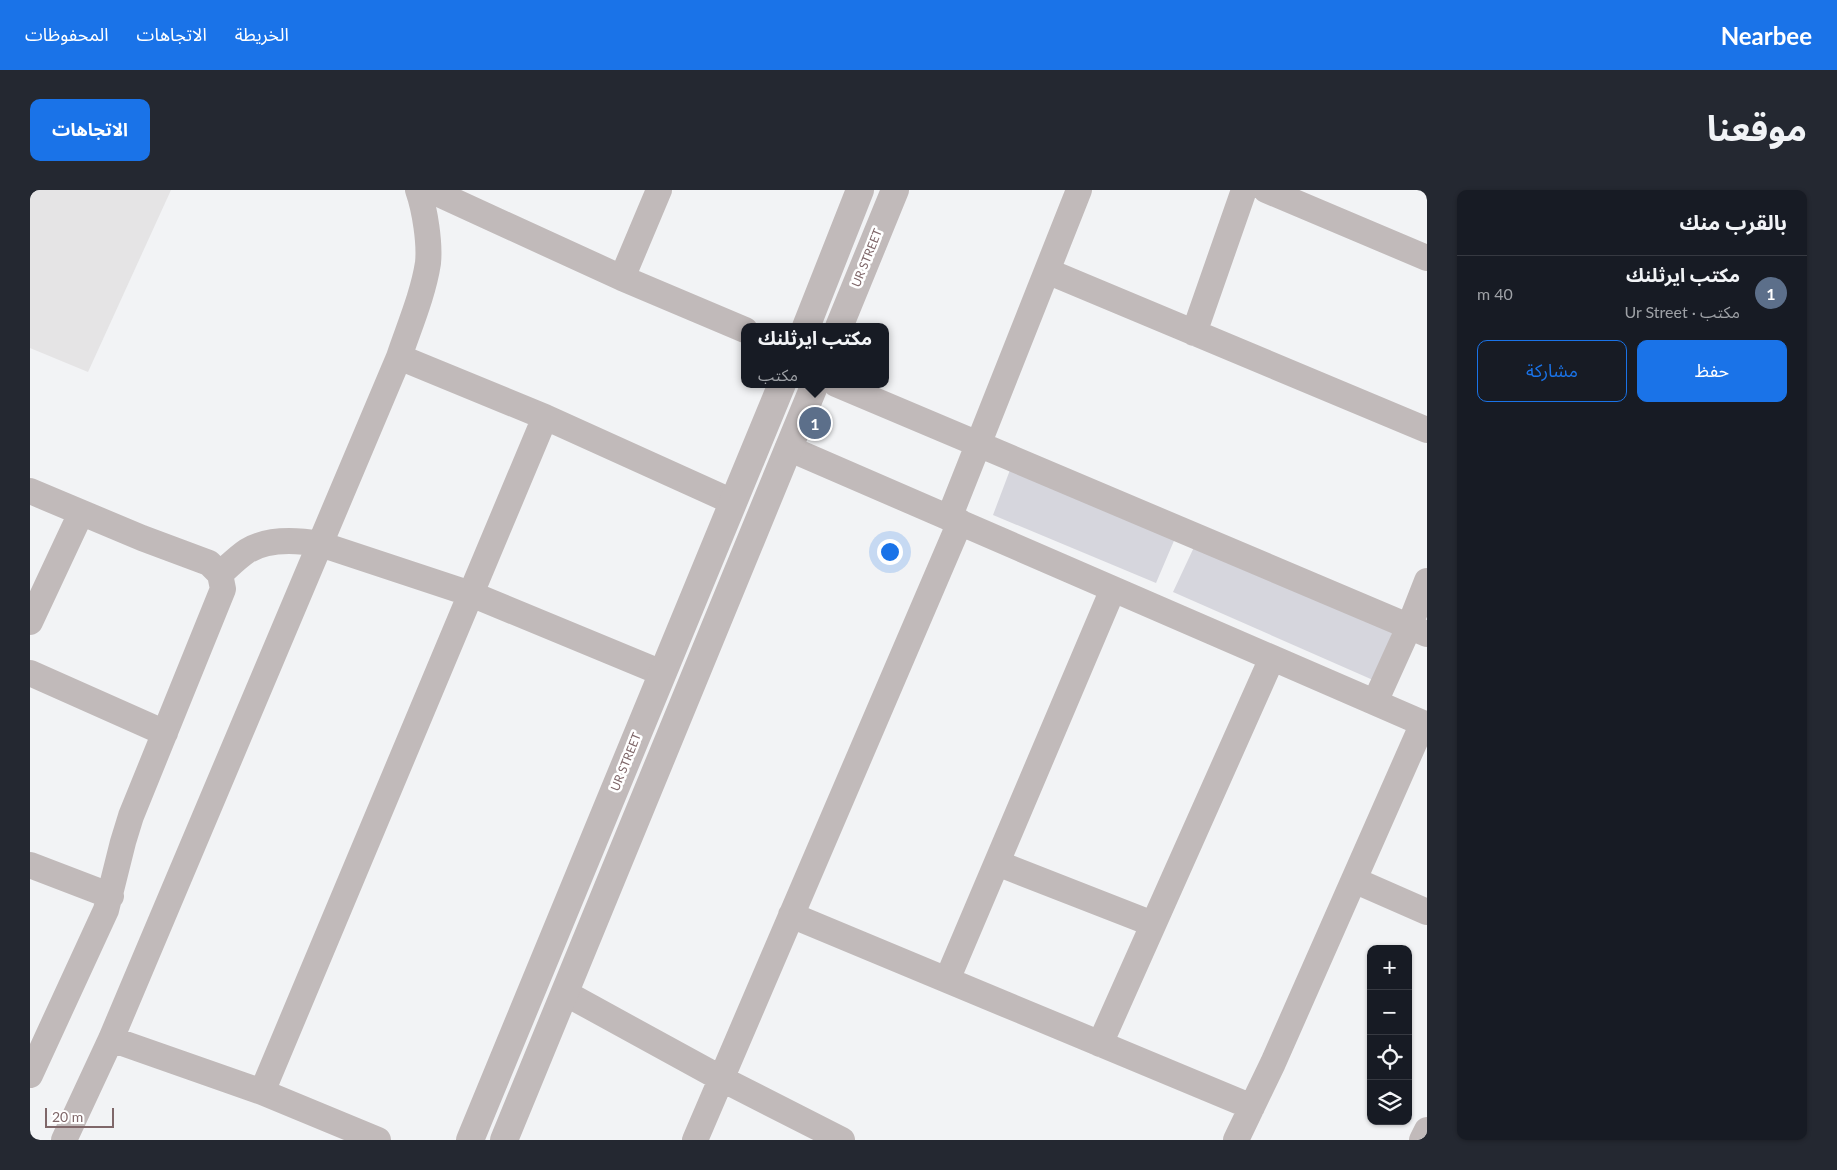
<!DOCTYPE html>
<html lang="ar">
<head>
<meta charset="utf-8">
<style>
  :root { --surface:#171b24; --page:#242831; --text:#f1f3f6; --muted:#9ea1a6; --line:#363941; --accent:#1a73e8 }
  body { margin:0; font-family:Lato,"Noto Sans Arabic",sans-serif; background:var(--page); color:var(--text); direction:rtl }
  .controls { position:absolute; right:15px; bottom:15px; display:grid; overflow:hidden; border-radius:10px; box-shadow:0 1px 4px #0004 }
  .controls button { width:45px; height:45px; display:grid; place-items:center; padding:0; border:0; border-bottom:1px solid var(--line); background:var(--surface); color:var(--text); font:25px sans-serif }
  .scale { position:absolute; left:15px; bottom:12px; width:69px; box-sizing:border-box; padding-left:5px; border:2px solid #7f6769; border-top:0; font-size:14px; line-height:18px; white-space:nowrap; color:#7f6769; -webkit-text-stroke:4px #fff; paint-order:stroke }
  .you { position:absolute; left:859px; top:361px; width:18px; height:18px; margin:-12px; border:4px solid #fff; border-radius:50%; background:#1a73e8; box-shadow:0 0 0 8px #1a73e833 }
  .badge { display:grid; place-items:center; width:32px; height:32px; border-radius:50%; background:var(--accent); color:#fff; font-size:16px; font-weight:700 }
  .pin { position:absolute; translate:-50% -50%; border:2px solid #fff; box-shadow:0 1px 5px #0006 }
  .popup { position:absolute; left:711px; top:133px; width:148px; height:65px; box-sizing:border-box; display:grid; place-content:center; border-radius:10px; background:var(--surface); filter:drop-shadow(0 1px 4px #0005); font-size:16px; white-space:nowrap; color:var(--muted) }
  .popup b { font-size:19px; color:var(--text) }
  .popup::after { content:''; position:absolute; left:50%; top:100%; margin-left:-10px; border:10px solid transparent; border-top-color:var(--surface) }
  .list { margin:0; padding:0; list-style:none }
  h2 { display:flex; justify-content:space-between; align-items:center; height:65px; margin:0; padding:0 20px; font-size:21px }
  h2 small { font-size:16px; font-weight:400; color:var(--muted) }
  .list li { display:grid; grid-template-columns:32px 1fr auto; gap:15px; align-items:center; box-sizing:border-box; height:70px; padding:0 20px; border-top:1px solid var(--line) }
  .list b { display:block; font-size:19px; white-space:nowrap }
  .list p { margin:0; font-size:16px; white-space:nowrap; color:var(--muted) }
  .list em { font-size:16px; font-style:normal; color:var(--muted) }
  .actions { display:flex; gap:10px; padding:15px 20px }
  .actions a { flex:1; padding:11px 0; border:1px solid var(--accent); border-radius:10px; text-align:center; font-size:18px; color:var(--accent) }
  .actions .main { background:var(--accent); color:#fff }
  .icon { flex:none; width:28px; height:28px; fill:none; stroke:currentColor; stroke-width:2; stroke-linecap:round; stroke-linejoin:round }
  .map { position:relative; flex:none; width:1397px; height:950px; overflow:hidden; direction:ltr; border-radius:10px }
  header { display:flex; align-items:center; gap:30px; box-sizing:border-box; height:70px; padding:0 25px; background:var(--accent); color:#fff }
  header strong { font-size:24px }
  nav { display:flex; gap:28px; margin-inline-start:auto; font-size:18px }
  .intro { display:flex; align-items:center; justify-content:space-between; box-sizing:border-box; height:120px; padding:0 30px }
  h1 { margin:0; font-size:35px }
  .button { padding:12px 22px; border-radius:10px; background:var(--accent); color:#fff; font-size:18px; font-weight:700 }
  main { display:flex; gap:30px; padding:0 30px }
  aside { flex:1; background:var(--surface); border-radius:10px; box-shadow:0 1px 4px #0004 }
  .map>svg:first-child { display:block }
  .built { fill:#e5e4e5 }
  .green { fill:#d6d6dd }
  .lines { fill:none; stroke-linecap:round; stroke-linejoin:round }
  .minor { stroke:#c1baba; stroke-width:26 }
  .tertiary { stroke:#c1baba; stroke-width:28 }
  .labels { text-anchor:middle; stroke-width:5; stroke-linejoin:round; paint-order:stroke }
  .street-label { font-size:12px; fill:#7f6769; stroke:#fff }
</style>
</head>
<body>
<header>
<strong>Nearbee</strong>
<nav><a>الخريطة</a><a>الاتجاهات</a><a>المحفوظات</a></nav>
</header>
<div class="intro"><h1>موقعنا</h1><a class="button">الاتجاهات</a></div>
<main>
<aside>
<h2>بالقرب منك<small></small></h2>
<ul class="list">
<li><span class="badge" style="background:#5c6f8a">1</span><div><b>مكتب ايرثلنك</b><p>مكتب · Ur Street</p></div><em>40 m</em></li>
</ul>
<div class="actions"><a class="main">حفظ</a><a>مشاركة</a></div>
</aside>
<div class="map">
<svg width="1397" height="950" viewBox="0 0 1397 950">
  <rect width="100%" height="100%" fill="#f2f3f5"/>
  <path class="built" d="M0 0H141L58 182 0 158Z"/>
  <path class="green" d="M980 280 1146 346 1126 393 963 325Z
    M1165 355 1364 439 1343 490 1143 402Z"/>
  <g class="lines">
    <path class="minor" d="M1236 0 1397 68
      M413 6 592 88 715 140
      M1017 81 1397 240
      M592 88 629 0
      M1164 143 1214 0
      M369 167 515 227 703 312
      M806 194 1397 444
      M758 258 1397 535
      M0 301 112 348 179 373 190 384 193 399 101 626 93 652 76 720 0 885
      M919 328 1049 0
      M190 384C199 376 208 367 217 361 238 348 267 350 290 354L441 404 632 483
      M0 432 51 323
      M0 483 135 543
      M1345 512 1379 437 1397 391
      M967 673 1123 734
      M0 675 81 706
      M1324 690 1397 722
      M761 725 1222 917
      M917 790 1083 399
      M535 803 692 889 812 950
      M81 849 232 902 348 950
      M1070 854 1242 468
      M232 902 515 227
      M34 950 81 849 369 167C379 137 393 105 398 73 400 53 395 20 388 0
      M665 950 930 332
      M1206 950 1243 873 1393 533
      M1392 950 1397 940"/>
    <path class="tertiary" d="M776 137 830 0
      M809 137 865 0
      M440 950 752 194
      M474 950 785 194"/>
  </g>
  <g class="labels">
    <g class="street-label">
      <text transform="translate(837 68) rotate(-68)" y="4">UR STREET</text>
      <text transform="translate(596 572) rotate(-68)" y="4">UR STREET</text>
    </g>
  </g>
</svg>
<div class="controls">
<button>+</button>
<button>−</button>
<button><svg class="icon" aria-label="locate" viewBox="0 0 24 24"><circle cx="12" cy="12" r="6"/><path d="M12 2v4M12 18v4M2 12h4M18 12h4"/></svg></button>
<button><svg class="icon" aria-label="layers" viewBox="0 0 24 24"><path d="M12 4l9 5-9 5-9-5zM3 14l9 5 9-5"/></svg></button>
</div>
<div class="scale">20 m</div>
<div class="you"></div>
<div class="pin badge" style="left:785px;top:233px;background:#5c6f8a">1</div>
<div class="popup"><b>مكتب ايرثلنك</b>مكتب</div>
</div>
</main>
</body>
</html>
